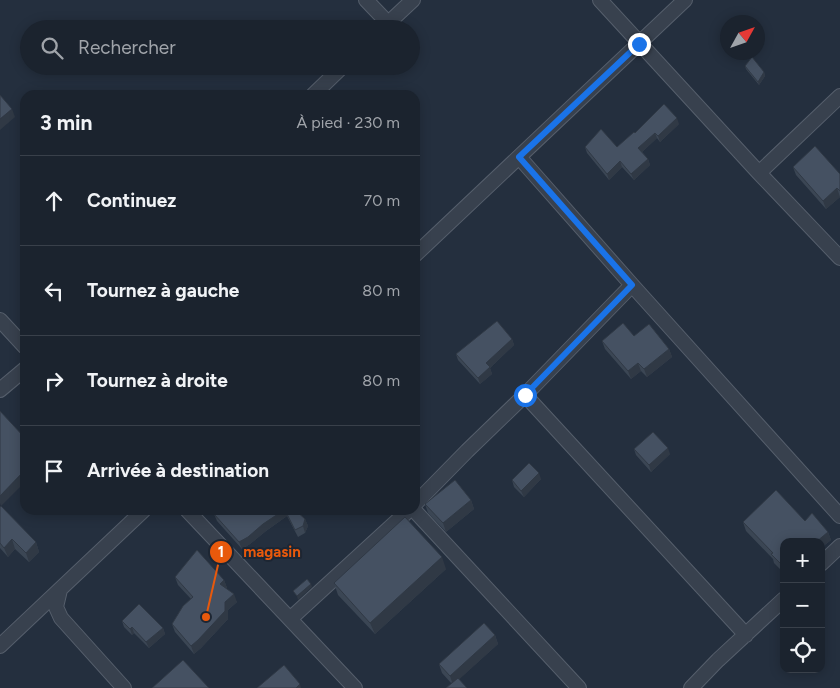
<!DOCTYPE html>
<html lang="fr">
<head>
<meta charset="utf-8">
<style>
  :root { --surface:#1b232e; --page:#242b36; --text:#f1f3f6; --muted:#a0a4aa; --line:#39404a }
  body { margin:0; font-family:Figtree,sans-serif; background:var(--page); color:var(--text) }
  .controls { position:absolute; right:15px; bottom:15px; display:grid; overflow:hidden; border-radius:10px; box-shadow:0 2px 12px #0003 }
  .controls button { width:45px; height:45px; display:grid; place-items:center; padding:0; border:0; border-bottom:1px solid var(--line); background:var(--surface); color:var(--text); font:25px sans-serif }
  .compass { position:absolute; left:720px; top:15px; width:45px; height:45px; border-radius:50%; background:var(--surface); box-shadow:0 2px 12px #0003; rotate:50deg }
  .stop { position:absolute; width:15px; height:15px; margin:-11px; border:4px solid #1a73e8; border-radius:50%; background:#fff }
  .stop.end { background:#1a73e8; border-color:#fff; box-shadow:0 1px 5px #0008 }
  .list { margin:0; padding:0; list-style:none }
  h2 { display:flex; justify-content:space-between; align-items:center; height:65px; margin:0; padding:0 20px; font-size:21px }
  h2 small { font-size:16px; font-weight:400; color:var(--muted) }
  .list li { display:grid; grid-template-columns:32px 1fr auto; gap:15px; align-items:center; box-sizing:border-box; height:90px; padding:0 20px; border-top:1px solid var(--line) }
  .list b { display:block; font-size:19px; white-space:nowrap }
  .list em { font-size:16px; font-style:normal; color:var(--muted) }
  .icon { flex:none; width:28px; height:28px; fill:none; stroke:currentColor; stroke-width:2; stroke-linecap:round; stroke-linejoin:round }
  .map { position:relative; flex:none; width:840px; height:688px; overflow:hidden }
  .search { position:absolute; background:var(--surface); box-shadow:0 2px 12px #0003; left:20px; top:20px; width:400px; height:55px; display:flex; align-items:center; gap:12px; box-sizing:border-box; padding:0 18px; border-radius:28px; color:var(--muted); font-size:19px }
  .panel { position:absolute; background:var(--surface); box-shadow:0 2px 12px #0003; left:20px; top:90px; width:400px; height:425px; border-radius:15px }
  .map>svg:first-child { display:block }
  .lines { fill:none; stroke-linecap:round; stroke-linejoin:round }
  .minor-casing { stroke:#565f6c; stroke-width:16 }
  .minor { stroke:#38414e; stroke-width:14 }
  .wall { fill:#3b4654 }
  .shaded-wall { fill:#303945 }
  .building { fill:#455162; stroke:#303945 }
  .route { stroke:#1a73e8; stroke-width:6 }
  .leader { fill:none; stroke:#e8590c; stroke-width:2 }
  .callout-dot { fill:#e8590c; stroke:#1d2633; stroke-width:2 }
  .mark-label { font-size:15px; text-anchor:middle; font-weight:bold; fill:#fff }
  .callout-label { font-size:15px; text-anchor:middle; font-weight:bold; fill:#e8590c; stroke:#1d2633; stroke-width:4; stroke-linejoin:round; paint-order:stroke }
</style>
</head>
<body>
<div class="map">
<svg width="840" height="688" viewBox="0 0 840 688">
  <rect width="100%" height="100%" fill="#242f3e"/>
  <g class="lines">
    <g class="minor-casing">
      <path id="minor" d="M366 0 388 23
        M600 0 759 173 840 258
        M382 29 413 0
        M313 95 343 66
        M519 157 632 285 840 516
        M759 173 840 96
        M415 255 685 0
        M0 320 25 347
        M0 390 25 369
        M525 395 746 635
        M415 504 467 451 525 395 632 285
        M187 510 355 688
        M414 510 579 688
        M821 564 840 546
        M60 590 56 607 61 618 124 688
        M290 619 409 510
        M0 646 144 510
        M691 688 718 660 784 599"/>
    </g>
    <use href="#minor" class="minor"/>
  </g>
  <path class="wall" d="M745 66 764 72 765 76 759 85 746 69Z
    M679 124 660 142 657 138 642 152 648 159 650 165 634 180 622 167 609 180 587 153 585 147H617L635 133Z
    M793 167 840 174V197L826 209 796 175Z
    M634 336 669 349 672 357 647 377 641 371 631 379 605 349 602 341Z
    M512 339 514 345 490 368 492 374 480 384 458 360 456 354Z
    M634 449 670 454 651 472 636 455Z
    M541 479 524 497 514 487 512 480Z
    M471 500 474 509 446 532 428 513 425 504Z
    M0 507 36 542 39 552 29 562 15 549 8 557 0 548Z
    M295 510 305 519 308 526 305 533 298 537 287 516 266 531 250 544 242 549 217 521 214 514Z
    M805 521 828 532 831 540 821 548V542H784V573L774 563 773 559 746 531 743 522Z
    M446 569 375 634 338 595 334 583Z
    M175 577 224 580 227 588 226 589 237 602 228 610V619L201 648 194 654 175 632 172 624 191 599 178 585Z
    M122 621 163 628 165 634 149 648 134 633 132 635 124 627Z
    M495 635 498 644 459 679 451 683 442 673 439 664Z"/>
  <path class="shaded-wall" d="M764 72 765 76 759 85 758 82Z
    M12 109 15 117 0 130V119Z
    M677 118 679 124 660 142 658 136Z
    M655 133 657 138 640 154 638 148Z
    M648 159 650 165 634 180 631 174Z
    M620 161 622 167 609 180 607 174Z
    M837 188 840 197 826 209 823 201Z
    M512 339 514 345 490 368 492 374 480 384 478 378 486 363Z
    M669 349 672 357 647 377 644 369Z
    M638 363 641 371 631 379 628 371Z
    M417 387 420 396 415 401V389Z
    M668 448 670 454 651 472 649 465Z
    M24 471 25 473V482L1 506 0 503V496Z
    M539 473 541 479 524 497 521 491Z
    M471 500 474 509 446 532 443 523Z
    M284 510H285L287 516 266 531 250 544 242 549 239 542 263 524Z
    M305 519 308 526 305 533 303 526Z
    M828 532 831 540 821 548V542H816Z
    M12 539 15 549 8 557 4 548Z
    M36 542 39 552 29 562 26 553Z
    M442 557 446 569 375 634 370 623Z
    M224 580 227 588 223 592 220 584Z
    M311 584 312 587 298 600 297 596Z
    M234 594 237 602 228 610V619L201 648 194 654 191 646 225 602Z
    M132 627 134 633 132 635 130 629Z
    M163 628 165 634 149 648 146 642Z
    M495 635 498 644 453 685 450 676Z
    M300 684 301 688H296Z"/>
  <path class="building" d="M752 57 764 72 758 82 745 66Z
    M97 91 101 95H92Z
    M0 95 12 109 0 119Z
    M664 104 677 118 658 136 655 133 638 148 648 159 631 174 620 161 607 174 585 147 601 129 617 147 634 132 635 133Z
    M815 146 840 174V191L837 188 823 201 793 167Z
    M497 321 512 339 486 363 490 367 478 378 456 354Z
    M623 323 634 336 649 324 669 349 644 369 638 363 628 371 602 341Z
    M0 411 25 438V472L24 471 0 496Z
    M653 432 668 448 649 465 634 449Z
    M529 463 539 473 521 491 512 480Z
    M455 480 471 500 443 523 425 504Z
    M776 490 805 521 812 513 828 532 816 542H784V567L771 554 773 553 743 522Z
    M1 506 36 542 26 553 12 539 4 548 0 543V507Z
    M219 510H284L263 524 248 537 239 542 214 514Z
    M285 510H295L305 519 303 526 295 530Z
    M405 517 442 557 370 623 334 583Z
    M197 550 224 580 220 584 234 594 225 602V611L198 640 191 646 172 624 183 606 193 597 175 577Z
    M307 579 311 584 297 596 293 591Z
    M139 604 163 628 146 642 132 627 130 629 122 621Z
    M484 623 495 635 450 676 439 664Z
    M183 660 209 688H152Z
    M284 665 300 684 296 688H257Z
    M458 678 467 688H446Z"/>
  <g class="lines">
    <path class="route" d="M525 395 632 285 519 157 639 44"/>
  </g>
  <path class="leader" d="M206 617L221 552"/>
  <g class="callout-dot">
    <circle cx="206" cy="617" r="5"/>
    <circle cx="221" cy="552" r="12"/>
  </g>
  <g class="mark-label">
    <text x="221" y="557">1</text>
  </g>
  <g class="callout-label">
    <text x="272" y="557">magasin</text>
  </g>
</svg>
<div class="controls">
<button>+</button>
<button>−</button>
<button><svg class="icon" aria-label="locate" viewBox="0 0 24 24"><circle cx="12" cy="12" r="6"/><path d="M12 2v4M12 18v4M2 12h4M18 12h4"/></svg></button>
</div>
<svg class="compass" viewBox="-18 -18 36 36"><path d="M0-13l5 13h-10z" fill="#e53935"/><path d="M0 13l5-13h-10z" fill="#a0a4aa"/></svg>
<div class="stop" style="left:525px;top:395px"></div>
<div class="stop end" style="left:639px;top:44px"></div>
<div class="search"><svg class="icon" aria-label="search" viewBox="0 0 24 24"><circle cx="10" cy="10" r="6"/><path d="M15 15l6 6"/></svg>Rechercher</div>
<section class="panel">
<h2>3 min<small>À pied · 230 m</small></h2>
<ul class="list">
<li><svg class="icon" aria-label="ahead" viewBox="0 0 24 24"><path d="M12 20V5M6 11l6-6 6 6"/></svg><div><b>Continuez</b></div><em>70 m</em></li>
<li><svg class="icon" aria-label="left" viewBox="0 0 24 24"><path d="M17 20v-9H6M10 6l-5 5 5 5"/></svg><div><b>Tournez à gauche</b></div><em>80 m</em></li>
<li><svg class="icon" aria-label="right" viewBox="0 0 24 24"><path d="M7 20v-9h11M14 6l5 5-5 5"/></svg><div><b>Tournez à droite</b></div><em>80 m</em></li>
<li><svg class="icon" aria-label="arrive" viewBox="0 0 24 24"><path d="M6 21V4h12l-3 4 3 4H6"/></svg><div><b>Arrivée à destination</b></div></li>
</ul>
</section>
</div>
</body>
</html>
